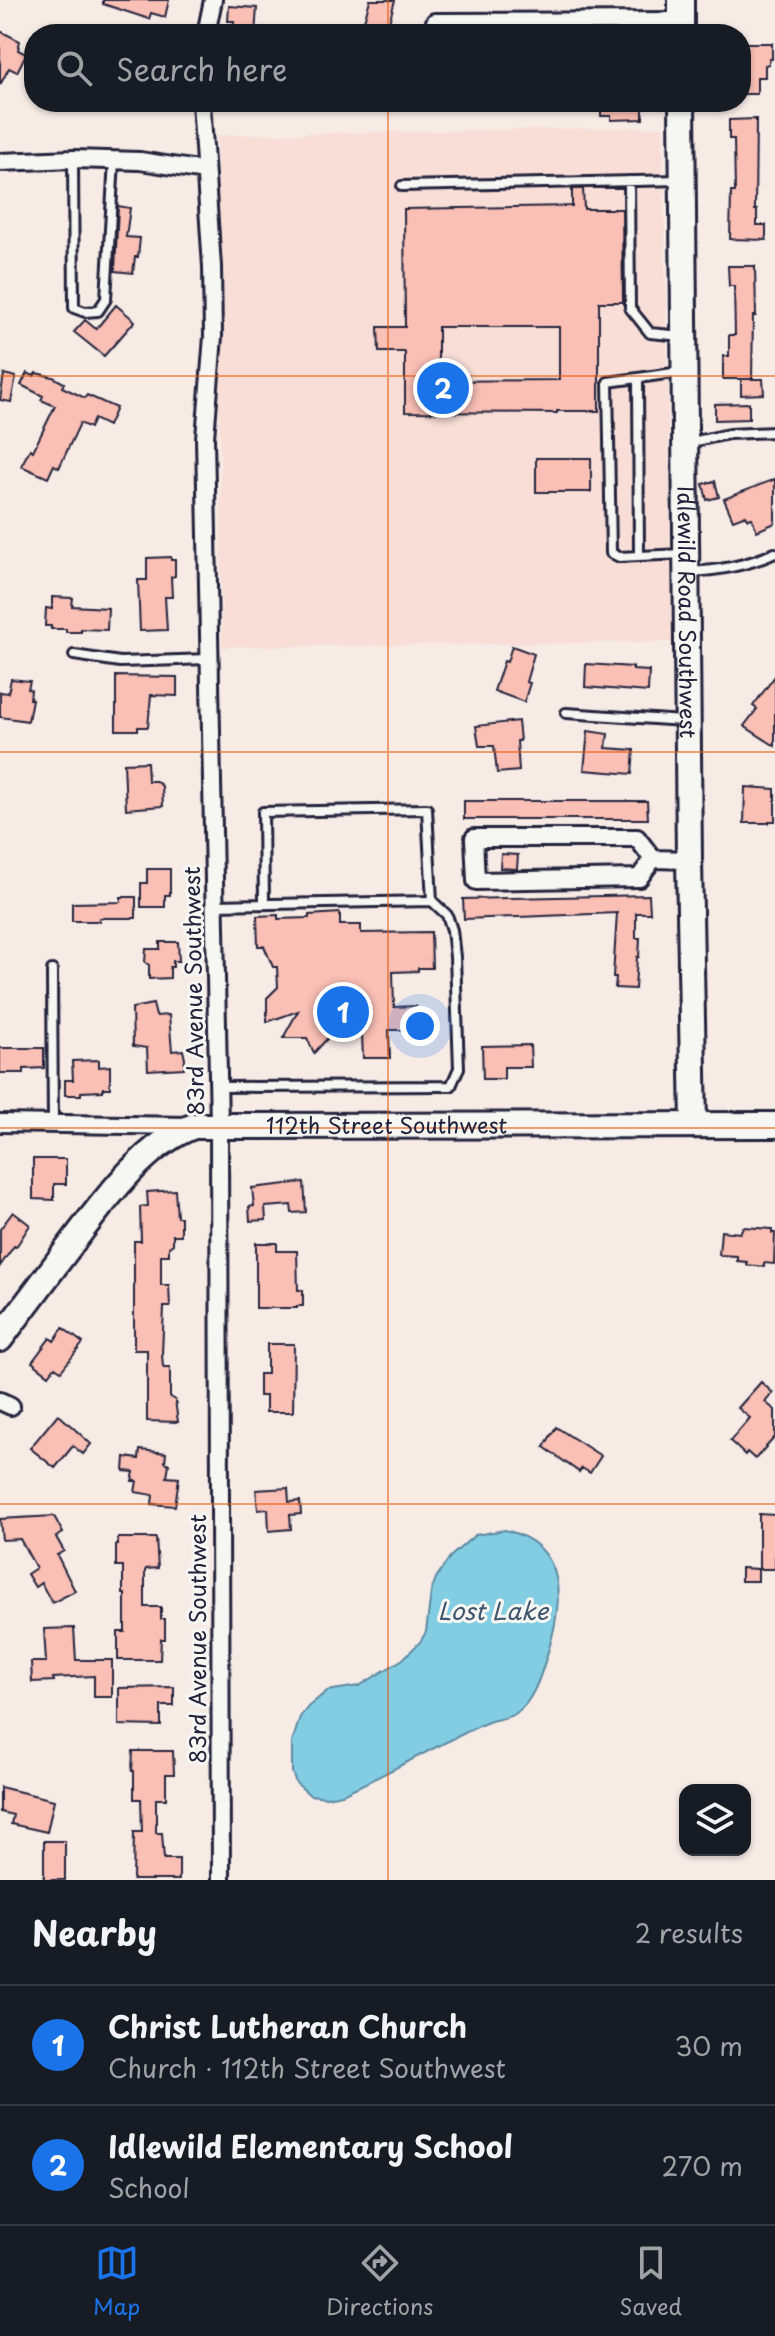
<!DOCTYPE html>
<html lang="en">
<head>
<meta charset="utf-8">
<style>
  :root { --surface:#171b24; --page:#242831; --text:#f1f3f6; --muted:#9ea1a6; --line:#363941; --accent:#1a73e8 }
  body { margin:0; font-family:"Playpen Sans",sans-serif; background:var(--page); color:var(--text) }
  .controls { position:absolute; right:24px; bottom:24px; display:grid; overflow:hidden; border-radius:16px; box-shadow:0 2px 6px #0004 }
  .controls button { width:72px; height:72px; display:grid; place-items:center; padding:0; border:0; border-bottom:2px solid var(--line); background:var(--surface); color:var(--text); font:40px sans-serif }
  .you { position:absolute; left:420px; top:1026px; width:28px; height:28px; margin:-20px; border:6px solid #fff; border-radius:50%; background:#1a73e8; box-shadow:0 0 0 12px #1a73e833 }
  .badge { display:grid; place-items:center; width:52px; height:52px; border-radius:50%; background:var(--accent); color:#fff; font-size:26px; font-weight:700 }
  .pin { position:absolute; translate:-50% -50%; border:4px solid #fff; box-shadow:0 2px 8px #0006 }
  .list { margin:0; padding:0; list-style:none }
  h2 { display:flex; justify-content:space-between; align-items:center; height:104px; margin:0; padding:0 32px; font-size:34px }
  h2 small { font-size:26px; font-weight:400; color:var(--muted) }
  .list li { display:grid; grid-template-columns:52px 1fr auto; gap:24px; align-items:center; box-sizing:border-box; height:120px; padding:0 32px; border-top:2px solid var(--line) }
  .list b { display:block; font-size:30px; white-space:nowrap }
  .list p { margin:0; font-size:26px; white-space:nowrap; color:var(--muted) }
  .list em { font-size:26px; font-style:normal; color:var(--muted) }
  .icon { flex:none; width:44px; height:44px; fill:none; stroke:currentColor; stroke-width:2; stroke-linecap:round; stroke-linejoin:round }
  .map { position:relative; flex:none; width:775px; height:1880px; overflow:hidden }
  .search { position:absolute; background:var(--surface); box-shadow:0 2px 6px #0004; left:24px; right:24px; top:24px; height:88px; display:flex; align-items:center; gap:20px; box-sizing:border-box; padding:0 28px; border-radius:32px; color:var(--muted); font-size:30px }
  .sheet { height:344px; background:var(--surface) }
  nav { display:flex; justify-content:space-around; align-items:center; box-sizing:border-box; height:112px; border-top:2px solid var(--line); background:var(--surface); font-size:22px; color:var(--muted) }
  nav a { display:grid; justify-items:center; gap:4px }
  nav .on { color:var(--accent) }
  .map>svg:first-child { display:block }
  .built { fill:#f8ded7 }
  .water { fill:#83cde3; stroke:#5c89a0; stroke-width:2 }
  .building { fill:#fabfb5; stroke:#22223b; stroke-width:2; fill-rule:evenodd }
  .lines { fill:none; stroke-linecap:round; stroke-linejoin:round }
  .lane-casing { stroke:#22223b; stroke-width:14 }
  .street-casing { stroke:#22223b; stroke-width:22 }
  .secondary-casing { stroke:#22223b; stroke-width:30 }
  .lane { stroke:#f6f6f2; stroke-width:8 }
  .street { stroke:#f6f6f2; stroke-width:16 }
  .secondary { stroke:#f6f6f2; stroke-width:24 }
  .grid { fill:none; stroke:#e8590c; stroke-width:2; stroke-opacity:0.55 }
  .labels { text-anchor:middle; stroke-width:6; stroke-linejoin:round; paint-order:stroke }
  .street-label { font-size:22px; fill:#22223b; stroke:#f6f6f2 }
  .water-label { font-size:24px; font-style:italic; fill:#3f556d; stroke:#f6f6f2 }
</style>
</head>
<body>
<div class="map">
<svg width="775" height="1880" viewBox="0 0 775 1880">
  <rect width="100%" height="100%" fill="#f7ebe6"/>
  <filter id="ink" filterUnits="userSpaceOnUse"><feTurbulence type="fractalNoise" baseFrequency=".0125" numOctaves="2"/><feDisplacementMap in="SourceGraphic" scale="16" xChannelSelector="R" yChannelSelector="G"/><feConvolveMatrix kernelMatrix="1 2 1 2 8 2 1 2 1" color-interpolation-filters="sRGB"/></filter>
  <g filter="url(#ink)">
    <path class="built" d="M663 127 672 642 222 647 217 135Z"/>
    <path class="water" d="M505 1530C570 1546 563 1604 547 1655 541 1675 533 1702 515 1714 508 1718 499 1719 491 1721 482 1724 473 1729 463 1734 422 1753 383 1776 342 1794L326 1797 310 1795 296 1783 292 1772V1743L300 1717 308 1707 327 1691 359 1686 403 1659 420 1642 426 1632 431 1592 436 1578 450 1557 475 1535Z"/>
    <path class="building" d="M103 0H169L165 17 151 13 149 19 103 4Z
      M370 0H395L386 34 361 31Z
      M229 6 257 8 255 34H233L234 21H228Z
      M0 31 20 41 18 50 26 54 17 72 9 68 0 85Z
      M741 43H772V59H769V64L765 65V77H757V94H741Z
      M601 102H643V119L611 120V116H601Z
      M756 119 755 210H757V225H766V240L730 239 731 192H735L734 139H729V120Z
      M572 189H583L584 209H622L623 302H599V411H557V413L405 412V352H379L378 327H405L404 209 572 206ZM438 327H559V380L438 381Z
      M118 206 130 208 126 237 140 238 138 257H135L133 273 115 271Z
      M728 266H755L756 316H753L752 379H723V356H729V335H735L734 286H729Z
      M116 305 135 321 104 356 74 332 85 320 96 329Z
      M27 373 34 376 36 373 53 377 64 383 62 387 85 398 87 395 116 408 108 426 94 419 90 428 80 423 59 468 54 465 48 478 21 466 30 449 33 451 55 406 41 400 43 396 21 385Z
      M4 374 16 377 11 402 0 400Z
      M741 379H763L764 394 741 395Z
      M749 403V419L715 420V404Z
      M536 458H591V492H536Z
      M775 479V523L757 531 752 518 748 519 746 515 733 520 724 499Z
      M715 481 719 497 707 500 703 484Z
      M171 557V560H175V576L171 577 172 597H165L167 630 140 631 138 580H147V558Z
      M52 597 73 598 72 606 108 608 107 630 81 629V632H66V629H51V626H45L46 608 52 609Z
      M512 646 534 654 526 682 530 683 524 702 494 691 504 661 507 662Z
      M586 664 633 667V670L649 671 648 692 585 687Z
      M116 676 177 677V696L151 695 148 727H138V730H116Z
      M775 676V746L744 726 757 709 753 706Z
      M11 679 30 681 28 689 31 690 30 699H32L28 721 0 717V692L8 693Z
      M518 721 520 741H517L519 771 497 773 494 746H479L476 726Z
      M588 731 608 734 606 748 634 750 632 774 584 770Z
      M147 762 148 781H156L162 786 163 806 126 809 124 763Z
      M745 787 775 789V821H769V823H744Z
      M464 801H647L648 819H464Z
      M501 854 518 855 517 869 500 868Z
      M147 869H170V895H165V907H141V883H147Z
      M649 895 650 913H636V938H640L639 957H637L635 989 615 988 616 977H613L617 913 464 919 463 899Z
      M121 897H136V918H99V921H72V903L121 902Z
      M340 913V925H361V933L431 932 432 968H418V971L393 972 394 1007 416 1006 417 1030H389L390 1058H363L362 1035 338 1027 314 1053 307 1038H283L298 1011 267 1022V998L278 987 277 967H273L264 946H258L257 916 278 915V919L309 918V915Z
      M160 942H178L179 961H173V967H170V978L149 979V965L145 962 146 949H160Z
      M153 1004 156 1016 169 1015 172 1051 183 1050 185 1059 184 1068 148 1070 147 1048 133 1046 132 1008Z
      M530 1045 531 1067H504V1079H483L482 1046Z
      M0 1048H44V1068L24 1069V1073H0Z
      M99 1060V1067L110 1066V1088H103V1091L81 1092V1095H65V1080H73L72 1061Z
      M33 1159H66V1184H54V1200L33 1199Z
      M304 1182 306 1212 292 1213 291 1205 265 1207 266 1220 250 1221 249 1207 254 1206 252 1188Z
      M175 1190 177 1217H181V1235H173V1244L169 1247V1255H161V1285H169L170 1307H164L162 1354 163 1367H170V1397L175 1400 178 1422 147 1421V1350H134V1241H141L140 1207 148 1206 147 1192Z
      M13 1212 30 1225 16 1247 14 1246 0 1266V1229Z
      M743 1227 772 1229V1233H775L774 1264 764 1263V1267L747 1265V1262L737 1261V1256L719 1255 721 1231 740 1233Z
      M256 1243H277V1251H297L298 1290H303V1306H297V1308H256Z
      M63 1328 83 1343 61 1371 55 1367 49 1375 32 1362 50 1338 54 1341Z
      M267 1344H294L293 1412H266V1396H259V1374H267Z
      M761 1382 773 1393 765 1402 775 1410V1437L755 1459 747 1452 745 1455 730 1441 750 1418 738 1408Z
      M58 1414 91 1444 83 1454 73 1446 55 1468 30 1448Z
      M556 1427 601 1456 590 1473 582 1468 579 1472 544 1447Z
      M140 1450 166 1453 165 1462 169 1464 167 1477 179 1478 175 1506 152 1504 153 1495 135 1492 137 1481H132L134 1472 124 1471 125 1457 139 1459Z
      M288 1488 289 1502 300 1501 301 1514 290 1515 291 1529 269 1531 268 1509 258 1510 256 1490Z
      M759 1514 775 1515V1569H759Z
      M54 1516 63 1533 56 1537 64 1551 57 1555 75 1591 52 1603 41 1583 35 1587 27 1574 36 1568 20 1539 2 1540 0 1519Z
      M118 1538H156L158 1568 146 1569 145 1571V1607H161V1619H165V1639H161L160 1660H118V1632H125V1594H123V1566H116V1545H118Z
      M741 1568 758 1569V1581H741Z
      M74 1628 76 1660H112V1697H94V1676L53 1678 54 1681 32 1682 31 1662H46L44 1629Z
      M174 1687V1706H161V1726L119 1725V1688Z
      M133 1751H173L174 1774H166V1799H156V1833H162L164 1859H179V1880H133L134 1832H142L141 1799H134V1771H132Z
      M0 1787 54 1800 47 1832 11 1824 13 1815 0 1812Z
      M44 1841H65V1880H44Z"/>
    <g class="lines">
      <g class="lane-casing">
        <path id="lane" d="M73 159 74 308 85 312 98 311 106 299 114 160
          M629 181 630 308 650 333 682 336
          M402 186 681 180
          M680 372 638 378 639 556 684 554
          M638 378 608 382 611 553 619 557 639 556
          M687 443 729 434 775 432
          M688 572C719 571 746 566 775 553
          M74 655 120 662 209 659
          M566 713 683 721
          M215 905 432 901 427 809 263 812 264 903
          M52 970 53 1124
          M218 1087 451 1086 459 1068 455 957 452 930 447 915 432 901"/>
      </g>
      <g class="street-casing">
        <path id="street" d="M435 22 681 21
          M206 34 213 0
          M201 102 212 267 213 336 205 438 219 1124 221 1880
          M0 162 73 159 140 161 205 171
          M653 859 639 878 476 881 474 838H637L653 859 689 860
          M0 1123 188 1126
          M0 1401 11 1406"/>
      </g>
      <g class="secondary-casing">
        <g id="secondary">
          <path d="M681 0V34"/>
          <path id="s1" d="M682 102 689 860 694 1124"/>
          <path id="s2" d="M0 1339C21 1311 42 1283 63 1255 97 1211 141 1145 194 1126L775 1125"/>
        </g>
      </g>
      <use href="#lane" class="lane"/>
      <use href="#street" class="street"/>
      <use href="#secondary" class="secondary"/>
    </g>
  </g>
  <path class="grid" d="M388 0V34M388 102V1880M0 376H775M0 752H775M0 1128H775M0 1504H775"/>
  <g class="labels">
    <g class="street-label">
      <text dy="8" stroke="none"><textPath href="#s1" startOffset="510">Idlewild Road Southwest</textPath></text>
      <text transform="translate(194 991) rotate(-91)" y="8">83rd Avenue Southwest</text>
      <text dy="8" stroke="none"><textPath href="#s2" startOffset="484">112th Street Southwest</textPath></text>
      <text transform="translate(198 1639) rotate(-90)" y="8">83rd Avenue Southwest</text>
    </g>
    <g class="water-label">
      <text x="493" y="1620">Lost Lake</text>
    </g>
  </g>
</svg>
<div class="controls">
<button><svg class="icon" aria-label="layers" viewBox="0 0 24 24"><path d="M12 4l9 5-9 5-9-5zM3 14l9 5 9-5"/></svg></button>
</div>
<div class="you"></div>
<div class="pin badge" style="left:343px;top:1012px">1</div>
<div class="pin badge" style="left:443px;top:388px">2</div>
<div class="search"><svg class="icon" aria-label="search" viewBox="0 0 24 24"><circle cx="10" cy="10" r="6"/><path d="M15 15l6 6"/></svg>Search here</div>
</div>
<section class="sheet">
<h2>Nearby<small>2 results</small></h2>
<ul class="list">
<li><span class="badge">1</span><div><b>Christ Lutheran Church</b><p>Church · 112th Street Southwest</p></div><em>30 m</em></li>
<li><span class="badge">2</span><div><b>Idlewild Elementary School</b><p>School</p></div><em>270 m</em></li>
</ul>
</section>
<nav>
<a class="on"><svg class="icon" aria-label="map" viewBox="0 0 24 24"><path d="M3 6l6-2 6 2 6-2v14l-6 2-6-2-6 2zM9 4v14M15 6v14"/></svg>Map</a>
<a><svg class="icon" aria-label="directions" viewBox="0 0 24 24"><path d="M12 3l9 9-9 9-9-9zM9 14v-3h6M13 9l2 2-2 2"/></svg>Directions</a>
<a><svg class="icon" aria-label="saved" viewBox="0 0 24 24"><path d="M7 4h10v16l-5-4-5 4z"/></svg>Saved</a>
</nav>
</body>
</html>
